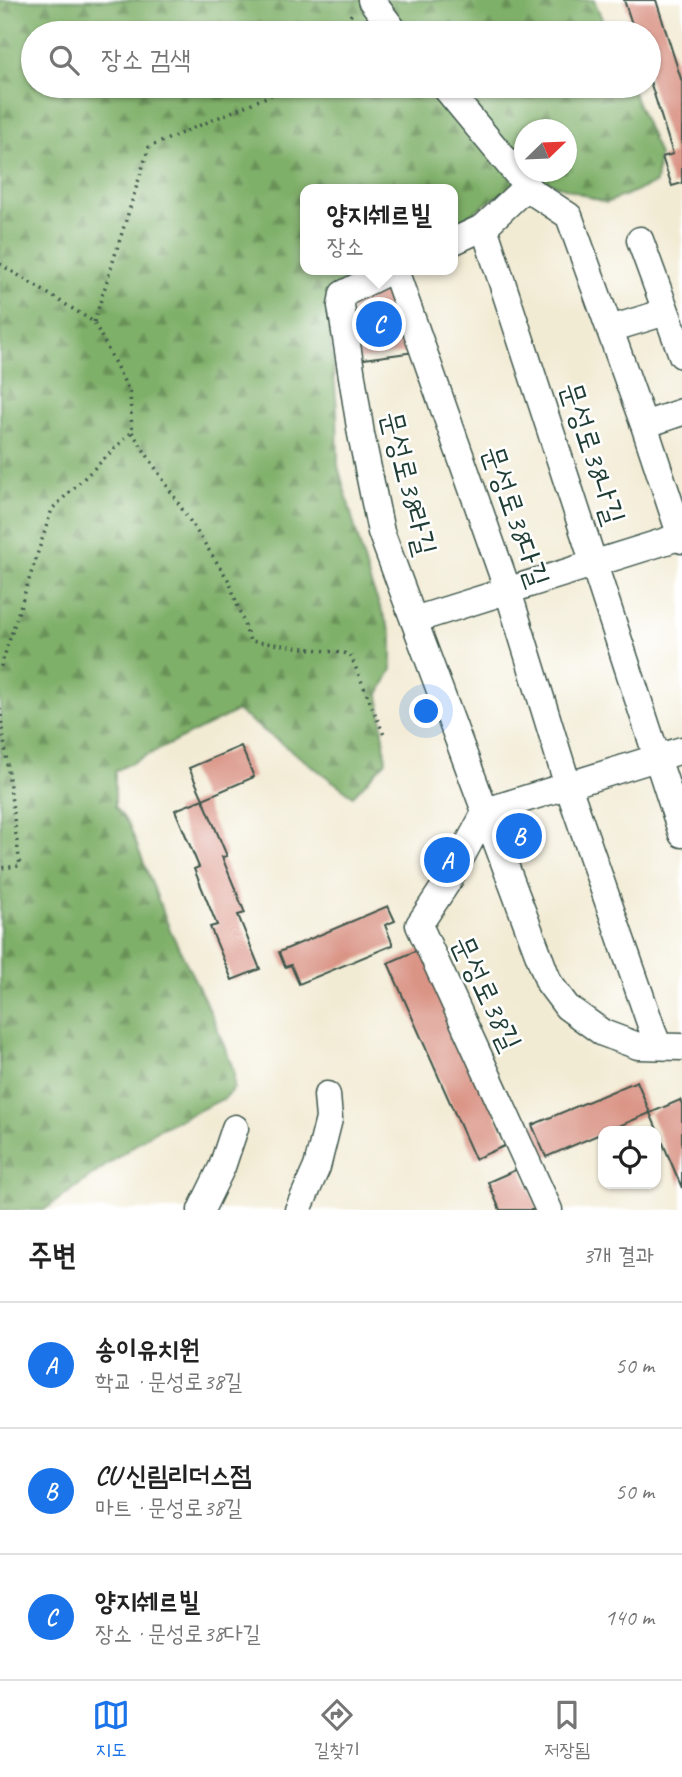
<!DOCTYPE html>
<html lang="ko">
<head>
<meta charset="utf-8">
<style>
  :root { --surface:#fff; --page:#f6f6f6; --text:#222; --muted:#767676; --line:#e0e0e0; --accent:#1a73e8 }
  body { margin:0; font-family:Caveat,"Poor Story",sans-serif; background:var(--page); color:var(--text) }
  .controls { position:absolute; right:21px; bottom:21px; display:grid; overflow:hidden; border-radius:14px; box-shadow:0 2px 5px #0004 }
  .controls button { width:63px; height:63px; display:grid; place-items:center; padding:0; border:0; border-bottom:2px solid var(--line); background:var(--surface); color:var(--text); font:35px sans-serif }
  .compass { position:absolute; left:514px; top:119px; width:63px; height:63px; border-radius:50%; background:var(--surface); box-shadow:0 2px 5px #0004; rotate:67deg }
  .you { position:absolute; left:427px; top:712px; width:24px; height:24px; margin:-18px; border:5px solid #fff; border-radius:50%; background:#1a73e8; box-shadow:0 0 0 10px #1a73e833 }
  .badge { display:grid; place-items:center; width:46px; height:46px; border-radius:50%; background:var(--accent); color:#fff; font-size:23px; font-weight:700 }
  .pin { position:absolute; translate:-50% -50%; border:4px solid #fff; box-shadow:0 2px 7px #0006 }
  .popup { position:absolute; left:300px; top:184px; width:158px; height:91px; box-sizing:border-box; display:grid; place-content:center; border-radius:14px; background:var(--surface); filter:drop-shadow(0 2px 5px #0005); font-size:23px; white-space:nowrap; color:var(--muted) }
  .popup b { font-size:26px; color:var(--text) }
  .popup::after { content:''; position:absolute; left:50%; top:100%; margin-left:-14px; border:14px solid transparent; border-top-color:var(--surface) }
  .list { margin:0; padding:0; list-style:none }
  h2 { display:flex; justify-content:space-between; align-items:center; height:91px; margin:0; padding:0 28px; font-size:30px }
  h2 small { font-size:23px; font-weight:400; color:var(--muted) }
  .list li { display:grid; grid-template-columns:46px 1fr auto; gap:21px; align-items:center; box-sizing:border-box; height:126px; padding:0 28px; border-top:2px solid var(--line) }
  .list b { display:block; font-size:26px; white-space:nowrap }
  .list p { margin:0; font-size:23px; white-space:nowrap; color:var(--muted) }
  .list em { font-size:23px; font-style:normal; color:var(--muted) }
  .icon { flex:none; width:38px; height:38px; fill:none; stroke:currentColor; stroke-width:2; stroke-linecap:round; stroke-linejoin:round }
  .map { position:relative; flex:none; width:682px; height:1210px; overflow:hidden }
  .search { position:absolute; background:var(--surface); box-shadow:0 2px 5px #0004; left:21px; right:21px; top:21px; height:77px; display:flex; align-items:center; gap:18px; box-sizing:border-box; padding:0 24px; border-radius:38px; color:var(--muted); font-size:26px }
  .sheet { height:469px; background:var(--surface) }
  nav { display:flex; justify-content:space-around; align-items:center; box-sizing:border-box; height:98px; border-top:2px solid var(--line); background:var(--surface); font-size:19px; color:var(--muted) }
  nav a { display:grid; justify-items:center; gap:4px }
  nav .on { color:var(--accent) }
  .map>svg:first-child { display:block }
  .forest { fill:url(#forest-firs); stroke:#4f764e; stroke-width:2; fill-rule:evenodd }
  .building { fill:#da9486 }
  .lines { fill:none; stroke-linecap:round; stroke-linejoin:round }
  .minor-casing { stroke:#3f574c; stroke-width:29 }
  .path { stroke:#3f574c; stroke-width:3.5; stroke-dasharray:2 5; stroke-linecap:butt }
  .minor { stroke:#fff; stroke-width:26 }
  .labels { text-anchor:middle; stroke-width:5; stroke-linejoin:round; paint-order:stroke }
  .street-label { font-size:30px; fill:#1f3d34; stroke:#fff }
</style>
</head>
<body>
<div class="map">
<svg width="682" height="1210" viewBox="0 0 682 1210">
  <defs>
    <pattern id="forest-firs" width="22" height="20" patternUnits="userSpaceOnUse" patternTransform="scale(1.75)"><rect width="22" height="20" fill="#7fb069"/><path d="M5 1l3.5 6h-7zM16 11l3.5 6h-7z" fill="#679057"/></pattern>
  </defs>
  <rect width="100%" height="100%" fill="#fff"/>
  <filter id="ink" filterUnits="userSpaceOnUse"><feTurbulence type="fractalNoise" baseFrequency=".0143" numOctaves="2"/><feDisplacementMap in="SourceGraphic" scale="14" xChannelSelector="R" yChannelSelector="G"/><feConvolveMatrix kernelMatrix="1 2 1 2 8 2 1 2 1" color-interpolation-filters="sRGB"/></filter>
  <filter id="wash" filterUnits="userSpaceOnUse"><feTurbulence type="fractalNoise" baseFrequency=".00686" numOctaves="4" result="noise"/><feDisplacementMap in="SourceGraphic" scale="28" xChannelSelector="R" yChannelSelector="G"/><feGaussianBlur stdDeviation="1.57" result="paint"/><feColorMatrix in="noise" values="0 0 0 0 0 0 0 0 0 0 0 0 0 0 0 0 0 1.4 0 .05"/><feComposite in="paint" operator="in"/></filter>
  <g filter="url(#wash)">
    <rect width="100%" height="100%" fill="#f2ebd4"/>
    <path class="forest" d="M0 0H594L608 33H33V86H630L659 155 656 183 606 203 540 179 499 195 453 226 452 189H306V270H369L330 290 331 340 337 409 338 466 370 582 392 636V669L379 694 386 761 353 796 237 711 115 771V806L129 825 170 930 211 1013 234 1071V1088L225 1098 153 1132 44 1210H0ZM524 130H566V172H524Z"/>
    <g id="blocks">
      <path class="building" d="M624 0H656L682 82V183L672 186 662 157 673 154 649 78V33H635Z
        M389 277 415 352 356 360 350 296Z
        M241 746 254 777 203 799 189 768Z
        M203 799 227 856 222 857 245 913 238 915 260 969 232 980 210 927 217 925 194 869 199 867 175 810Z
        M388 906 395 921 385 925 393 945 299 984 291 965 285 967 279 952Z
        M422 948 509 1144 475 1159 388 963Z
        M637 1081 650 1113 546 1157 532 1125Z
        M680 1100 682 1104V1188L650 1113Z
        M520 1168 539 1210H500L488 1182Z"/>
    </g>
  </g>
  <g filter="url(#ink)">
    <use href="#blocks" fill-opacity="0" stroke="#3f574c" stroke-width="2"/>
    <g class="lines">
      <g class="minor-casing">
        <path id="minor" d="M371 0 396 33
          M444 86 531 191 569 216 644 425 682 540
          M527 186 484 227 682 834
          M640 240 682 355
          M452 242 484 227
          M391 270 343 294 341 306 361 434 381 532 549 983 567 1007 603 1033 638 1046 682 1047
          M395 270 508 591 568 786 658 1046
          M610 329 666 312
          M644 425 682 412
          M414 620 682 536
          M201 1210 222 1167 235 1128
          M298 1210 317 1167 329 1119 327 1095
          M549 1210 419 925 450 878 486 811 682 750"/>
      </g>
      <path class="path" d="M338 33 353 12
        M0 264 94 322 130 393 132 432 52 509 0 669
        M94 322 149 147 292 86
        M132 432 229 581 250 641 350 654 384 735
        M0 708 20 866 0 868"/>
      <use href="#minor" class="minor"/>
    </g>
  </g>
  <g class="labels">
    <g class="street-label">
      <text transform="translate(593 453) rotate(72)" y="10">문성로38나길</text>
      <text transform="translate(409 483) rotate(76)" y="10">문성로38라길</text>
      <text transform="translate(516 516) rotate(71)" y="10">문성로38다길</text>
      <text transform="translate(487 993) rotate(65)" y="10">문성로38길</text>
    </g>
  </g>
</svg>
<div class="controls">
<button><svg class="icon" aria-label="locate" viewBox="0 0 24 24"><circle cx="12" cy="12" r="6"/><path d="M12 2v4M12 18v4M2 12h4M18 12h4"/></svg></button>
</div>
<svg class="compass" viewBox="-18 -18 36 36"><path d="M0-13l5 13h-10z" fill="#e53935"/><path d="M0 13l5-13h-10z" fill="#767676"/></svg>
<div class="you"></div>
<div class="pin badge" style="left:447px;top:860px">A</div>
<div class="pin badge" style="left:519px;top:836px">B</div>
<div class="pin badge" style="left:379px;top:324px">C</div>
<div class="popup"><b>양지쉐르빌</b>장소</div>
<div class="search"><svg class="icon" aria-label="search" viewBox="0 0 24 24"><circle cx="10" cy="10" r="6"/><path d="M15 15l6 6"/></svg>장소 검색</div>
</div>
<section class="sheet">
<h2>주변<small>3개 결과</small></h2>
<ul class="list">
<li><span class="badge">A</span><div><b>송이유치원</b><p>학교 · 문성로38길</p></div><em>50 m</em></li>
<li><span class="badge">B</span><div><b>CU 신림리더스점</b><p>마트 · 문성로38길</p></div><em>50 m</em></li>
<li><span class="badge">C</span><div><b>양지쉐르빌</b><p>장소 · 문성로38다길</p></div><em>140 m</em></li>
</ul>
</section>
<nav>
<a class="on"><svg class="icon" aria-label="map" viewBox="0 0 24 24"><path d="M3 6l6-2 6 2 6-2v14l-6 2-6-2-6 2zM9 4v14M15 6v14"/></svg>지도</a>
<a><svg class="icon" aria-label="directions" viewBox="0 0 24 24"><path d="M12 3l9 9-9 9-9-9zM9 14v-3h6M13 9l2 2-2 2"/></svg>길찾기</a>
<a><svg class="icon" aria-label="saved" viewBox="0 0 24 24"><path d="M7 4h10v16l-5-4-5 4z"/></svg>저장됨</a>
</nav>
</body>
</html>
